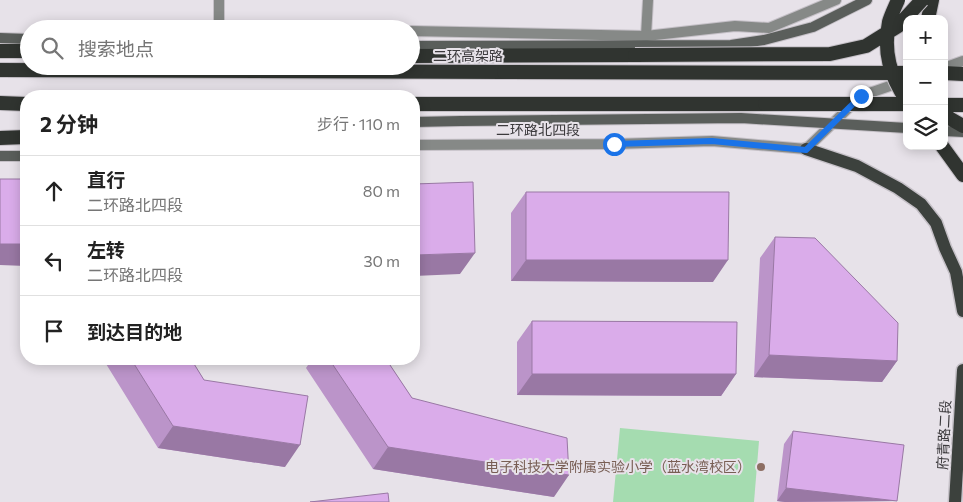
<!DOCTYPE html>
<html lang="zh">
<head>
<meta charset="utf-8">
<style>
  :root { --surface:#fff; --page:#f6f6f6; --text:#222; --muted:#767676; --line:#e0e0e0 }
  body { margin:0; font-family:Commissioner,"Noto Sans SC",sans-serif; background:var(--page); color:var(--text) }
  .controls { position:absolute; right:15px; top:15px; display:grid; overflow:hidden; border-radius:10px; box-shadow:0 2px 12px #0003 }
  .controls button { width:45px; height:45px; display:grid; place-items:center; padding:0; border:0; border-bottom:1px solid var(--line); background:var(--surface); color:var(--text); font:25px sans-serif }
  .stop { position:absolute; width:15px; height:15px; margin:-11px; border:4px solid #1a73e8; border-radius:50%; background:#fff }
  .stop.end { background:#1a73e8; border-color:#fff; box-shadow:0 1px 5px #0008 }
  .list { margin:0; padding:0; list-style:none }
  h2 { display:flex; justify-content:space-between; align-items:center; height:65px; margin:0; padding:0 20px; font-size:21px }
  h2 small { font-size:16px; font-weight:400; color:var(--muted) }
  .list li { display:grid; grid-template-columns:32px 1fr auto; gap:15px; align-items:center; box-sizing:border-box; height:70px; padding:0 20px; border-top:1px solid var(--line) }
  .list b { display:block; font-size:19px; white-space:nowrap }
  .list p { margin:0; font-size:16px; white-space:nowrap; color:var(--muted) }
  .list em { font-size:16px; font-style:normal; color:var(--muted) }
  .icon { flex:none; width:28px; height:28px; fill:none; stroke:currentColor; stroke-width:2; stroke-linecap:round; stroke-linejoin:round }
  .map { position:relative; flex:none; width:963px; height:502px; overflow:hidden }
  .search { position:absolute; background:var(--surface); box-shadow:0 2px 12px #0003; left:20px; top:20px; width:400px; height:55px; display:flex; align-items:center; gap:12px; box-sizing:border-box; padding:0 18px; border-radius:28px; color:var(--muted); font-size:19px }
  .panel { position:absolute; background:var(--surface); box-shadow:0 2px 12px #0003; left:20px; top:90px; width:400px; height:275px; border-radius:20px }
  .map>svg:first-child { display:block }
  .green { fill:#a5dcb0 }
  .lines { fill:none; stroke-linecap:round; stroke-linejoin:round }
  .minor-casing { stroke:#c5c0c7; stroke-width:12 }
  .tertiary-casing { stroke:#c5c0c7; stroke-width:12 }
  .secondary-casing { stroke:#c5c0c7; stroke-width:12 }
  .primary-casing { stroke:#c5c0c7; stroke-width:15 }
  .trunk-casing { stroke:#c5c0c7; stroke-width:16 }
  .minor { stroke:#868987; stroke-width:10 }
  .tertiary { stroke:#868987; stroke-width:10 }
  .secondary { stroke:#5a5e5b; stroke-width:10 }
  .primary { stroke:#3c413d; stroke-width:12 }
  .trunk { stroke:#303430; stroke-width:14 }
  .secondary-bridge-casing { stroke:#c5c0c7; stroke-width:12; stroke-linecap:butt }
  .trunk-bridge-casing { stroke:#c5c0c7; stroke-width:16; stroke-linecap:butt }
  .secondary-bridge { stroke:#5a5e5b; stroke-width:10 }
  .trunk-bridge { stroke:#303430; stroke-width:14 }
  .wall { fill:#bb94c9 }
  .shaded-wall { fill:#9978a4 }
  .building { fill:#daacea; stroke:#9978a4 }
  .route { stroke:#1a73e8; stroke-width:6 }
  .education-dot { fill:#8d6e63; stroke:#e7e2e9; stroke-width:2 }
  .labels { text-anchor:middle; stroke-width:4; stroke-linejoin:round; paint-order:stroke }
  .street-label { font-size:14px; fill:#3c3a3d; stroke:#e7e2e9 }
  .education-label { font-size:14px; fill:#785e54; stroke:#e7e2e9; text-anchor:end }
</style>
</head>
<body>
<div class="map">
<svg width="963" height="502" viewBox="0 0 963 502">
  <rect width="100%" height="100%" fill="#e7e2e9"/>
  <path class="green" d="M620 428 759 441 754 502H613Z"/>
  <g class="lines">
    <g class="minor-casing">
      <path id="minor" d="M219 29V0
        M646 36 648 0"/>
    </g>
    <g class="tertiary-casing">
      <path id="tertiary" d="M411 31 646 36 735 26 769 28 836 0
        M944 68 963 61
        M414 145 614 144 712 141 806 149 861 96 907 80"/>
    </g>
    <g class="secondary-casing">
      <path id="secondary" d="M0 38 29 39
        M411 46 731 45 764 40 813 27 867 0
        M414 122 461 121
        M944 131 963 132
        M0 156H26"/>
    </g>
    <g class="primary-casing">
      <path id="primary" d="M806 149 857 166 898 188 921 204 936 223 945 248 956 272 963 311
        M955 502 963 370"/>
    </g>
    <g class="trunk-casing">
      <path id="trunk" d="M928 19 932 0
        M0 51H29
        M411 56 635 55
        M0 70 504 72
        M944 73 963 74
        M0 103 26 104
        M414 104H765
        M944 105H963
        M944 112 949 118 963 126
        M0 138 26 137
        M942 146 963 175"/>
    </g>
    <use href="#minor" class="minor"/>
    <use href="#tertiary" class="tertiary"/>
    <use href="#secondary" class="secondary"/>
    <use href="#primary" class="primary"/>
    <use href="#trunk" class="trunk"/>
    <g class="secondary-bridge-casing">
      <path id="secondary-bridge" d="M461 121 741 118 907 128"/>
    </g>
    <g class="trunk-bridge-casing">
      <path id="trunk-bridge" d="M898 0C895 7 891 15 889 22 883 52 890 76 907 101
        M635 55 830 54 866 46 898 26 922 0
        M504 72 907 73
        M765 104H907"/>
    </g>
    <use href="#secondary-bridge" class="secondary-bridge"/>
    <use href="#trunk-bridge" class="trunk-bridge"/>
  </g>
  <path class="wall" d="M526 192 713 282 511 281V213Z
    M775 237 897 361 882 382 754 377 760 258Z
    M532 321 736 374 721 396 517 395V342Z
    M103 359H191L204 380 285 467 158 448Z
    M312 359H386L412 398 554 497 373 469 306 368Z
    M793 431 897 501 785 502 777 501 784 444Z"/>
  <path class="shaded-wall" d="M0 244H26V266L0 265Z
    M475 253 460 274 414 276V255Z
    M526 260H728L713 282 511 281Z
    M769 355 897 361 882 382 754 377Z
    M532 374H736L721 396 517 395Z
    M173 426 300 445 285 467 158 448Z
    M388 447 569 475 554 497 373 469Z
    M786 488 897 501 785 502 777 501Z"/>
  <path class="building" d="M0 179H26V244H0Z
    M473 182 475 253 414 255V184Z
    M526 192H729L728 260H526Z
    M775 237 815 238 898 323 897 361 769 355Z
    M532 321 737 322 736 374H532Z
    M131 359H191L204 380 308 396 300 445 173 426Z
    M329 359H386L412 398 567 438 569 475 388 447Z
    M793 431 904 445 897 501 786 488Z
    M388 493 389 502H310Z"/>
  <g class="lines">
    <path class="route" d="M614 144 712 141 806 150 861 96"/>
  </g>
  <circle class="education-dot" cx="761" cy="467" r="5"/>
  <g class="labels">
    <g class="street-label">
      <text x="468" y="61">二环高架路</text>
      <text x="538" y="135">二环路北四段</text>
      <text transform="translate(944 435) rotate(-87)" y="5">府青路二段</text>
    </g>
    <g class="education-label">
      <text x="751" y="472">电子科技大学附属实验小学（蓝水湾校区）</text>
    </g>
  </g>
</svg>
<div class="controls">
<button>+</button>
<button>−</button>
<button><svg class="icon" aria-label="layers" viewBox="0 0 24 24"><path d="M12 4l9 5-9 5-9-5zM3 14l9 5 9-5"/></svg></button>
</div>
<div class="stop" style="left:614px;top:144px"></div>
<div class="stop end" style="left:861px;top:96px"></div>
<div class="search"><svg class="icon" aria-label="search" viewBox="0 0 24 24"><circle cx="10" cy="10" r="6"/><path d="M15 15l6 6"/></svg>搜索地点</div>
<section class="panel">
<h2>2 分钟<small>步行 · 110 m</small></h2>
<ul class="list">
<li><svg class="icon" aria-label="ahead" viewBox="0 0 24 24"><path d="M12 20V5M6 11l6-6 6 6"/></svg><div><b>直行</b><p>二环路北四段</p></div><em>80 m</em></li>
<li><svg class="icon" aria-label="left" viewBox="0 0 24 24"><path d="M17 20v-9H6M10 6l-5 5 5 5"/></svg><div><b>左转</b><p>二环路北四段</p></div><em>30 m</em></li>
<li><svg class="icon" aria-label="arrive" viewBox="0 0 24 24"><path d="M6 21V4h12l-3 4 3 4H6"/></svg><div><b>到达目的地</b></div></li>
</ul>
</section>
</div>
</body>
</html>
